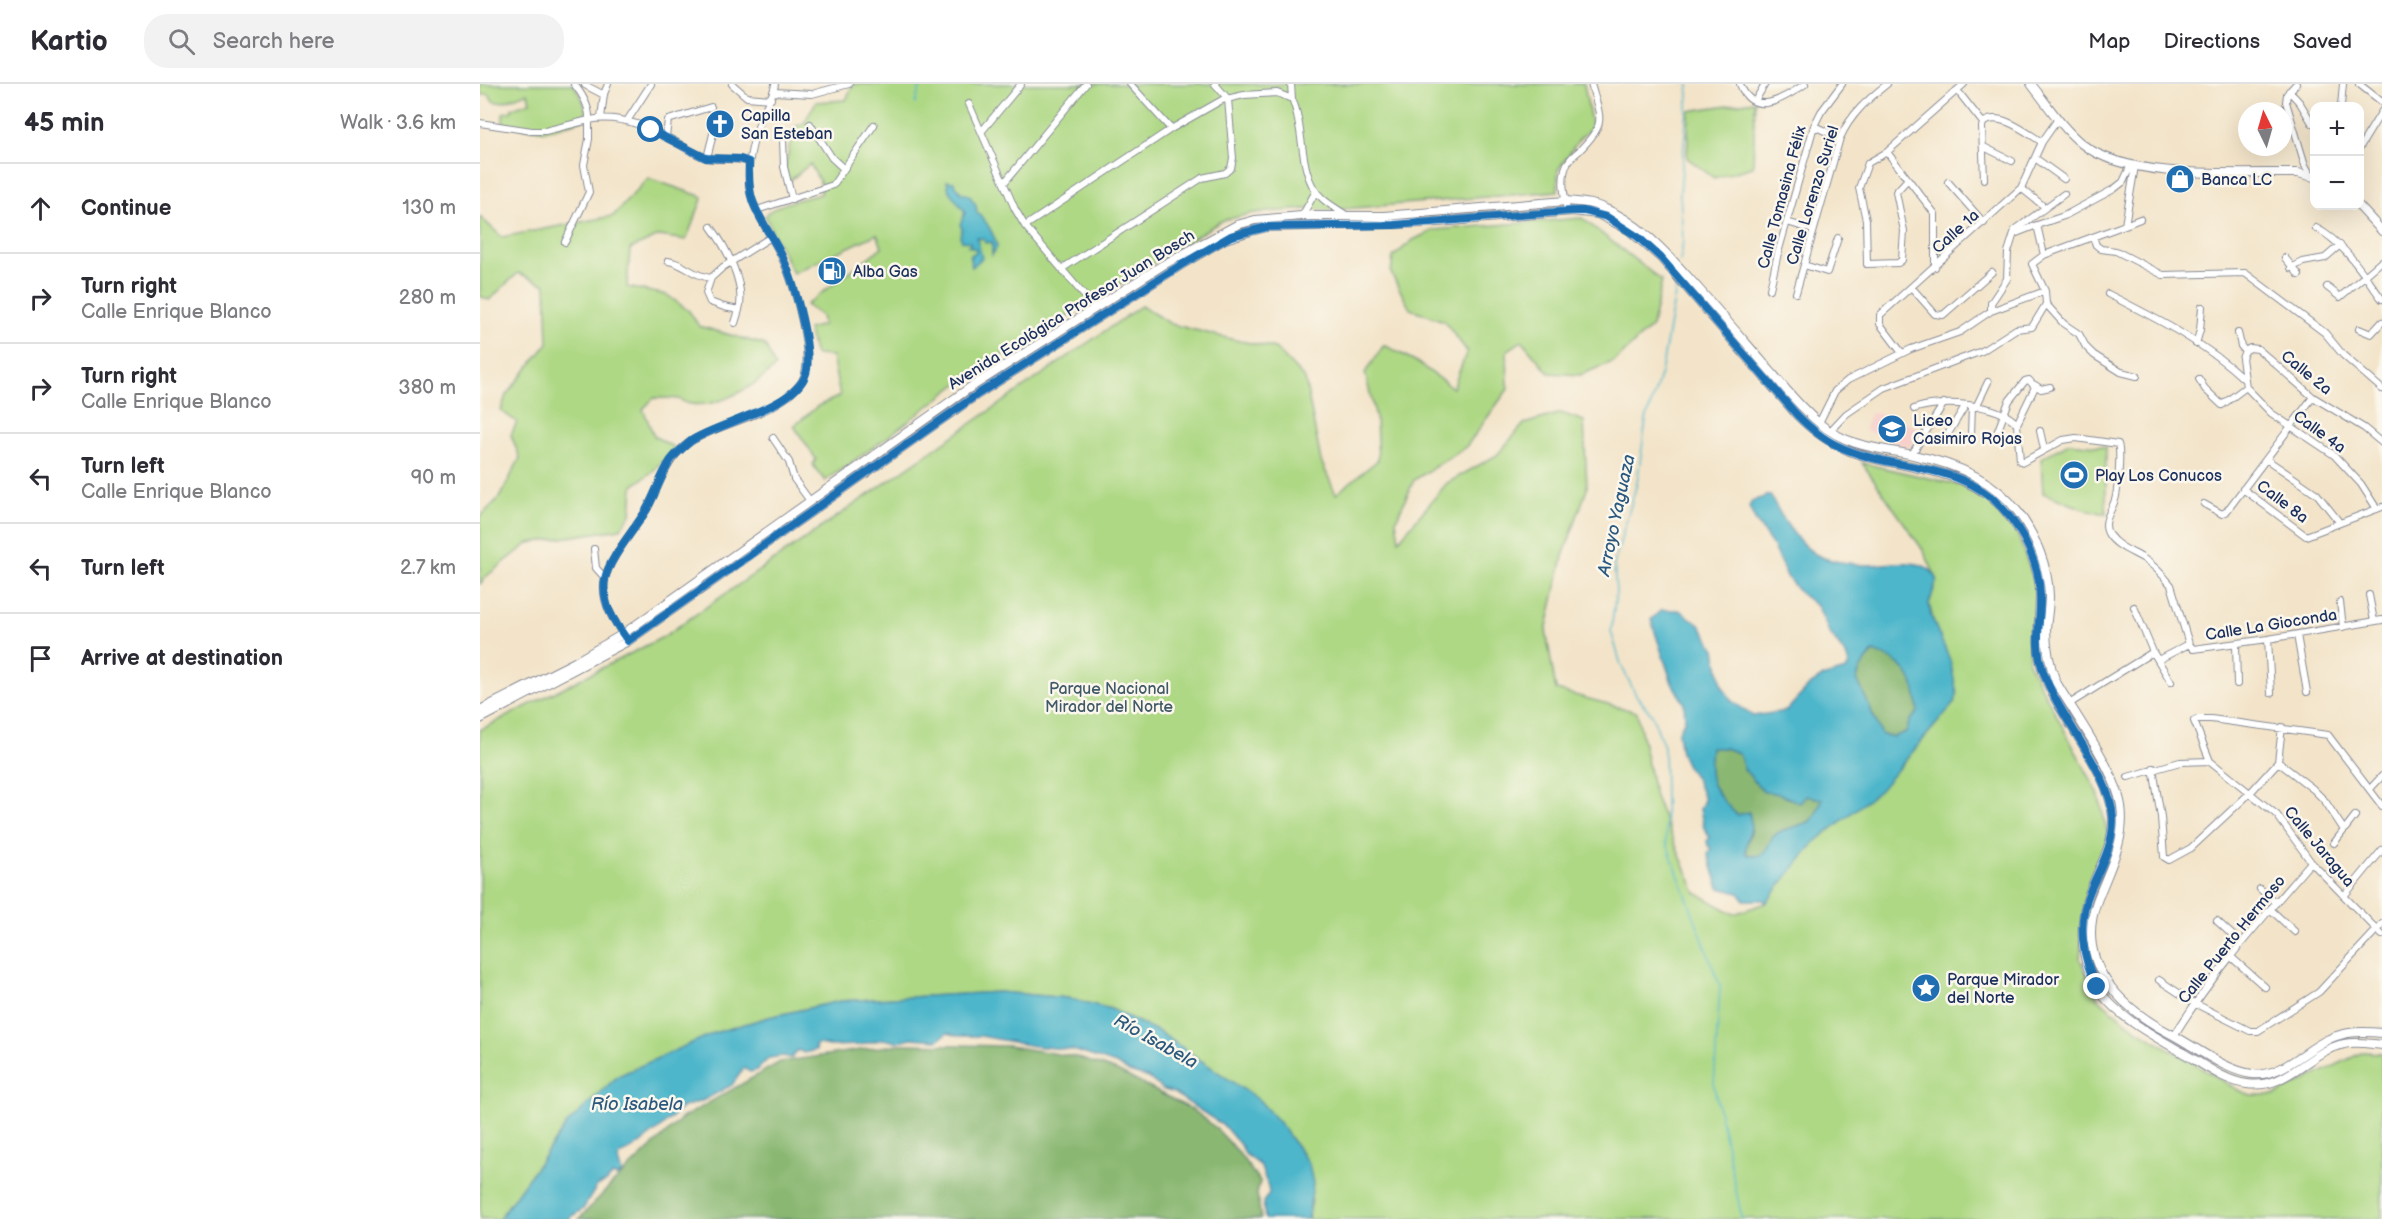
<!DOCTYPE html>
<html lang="en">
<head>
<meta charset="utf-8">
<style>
  :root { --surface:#fff; --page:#f2f2f3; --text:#2b2b33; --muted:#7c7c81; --line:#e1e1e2 }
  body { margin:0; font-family:"Balsamiq Sans",sans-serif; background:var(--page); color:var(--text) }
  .controls { position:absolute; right:18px; top:18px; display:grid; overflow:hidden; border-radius:12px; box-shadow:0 6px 24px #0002 }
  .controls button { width:54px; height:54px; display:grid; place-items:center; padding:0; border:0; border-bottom:2px solid var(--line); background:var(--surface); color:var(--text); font:30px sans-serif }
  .compass { position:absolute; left:1758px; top:18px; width:54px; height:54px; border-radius:50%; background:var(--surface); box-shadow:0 6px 24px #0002; rotate:355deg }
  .stop { position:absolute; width:18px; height:18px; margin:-14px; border:4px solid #1f6fb2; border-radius:50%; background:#fff }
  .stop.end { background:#1f6fb2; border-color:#fff; box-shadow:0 2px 6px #0008 }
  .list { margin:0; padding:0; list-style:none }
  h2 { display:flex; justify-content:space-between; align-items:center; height:78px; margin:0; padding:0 24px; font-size:26px }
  h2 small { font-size:20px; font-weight:400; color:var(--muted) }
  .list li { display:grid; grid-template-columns:39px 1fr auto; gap:18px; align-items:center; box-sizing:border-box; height:90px; padding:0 24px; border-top:2px solid var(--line) }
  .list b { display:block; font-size:22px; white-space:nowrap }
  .list p { margin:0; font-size:20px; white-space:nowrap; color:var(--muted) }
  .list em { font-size:20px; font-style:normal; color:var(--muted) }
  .icon { flex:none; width:33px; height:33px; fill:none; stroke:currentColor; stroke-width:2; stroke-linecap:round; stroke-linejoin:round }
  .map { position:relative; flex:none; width:1902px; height:1135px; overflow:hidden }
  header { display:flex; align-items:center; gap:36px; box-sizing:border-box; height:84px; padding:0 30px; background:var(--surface); border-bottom:2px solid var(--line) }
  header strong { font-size:28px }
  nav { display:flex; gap:33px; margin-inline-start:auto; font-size:21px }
  .search { width:420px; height:54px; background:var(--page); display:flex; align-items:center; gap:15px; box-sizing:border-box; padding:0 21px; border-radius:24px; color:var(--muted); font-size:22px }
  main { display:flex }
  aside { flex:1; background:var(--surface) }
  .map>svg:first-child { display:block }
  .built { fill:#f7d0cc }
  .green { fill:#aed884; stroke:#648471; stroke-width:1.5 }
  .forest { fill:#8ab872; stroke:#527468; stroke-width:1.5 }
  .water { fill:#4db6cb; stroke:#347294; stroke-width:1.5; fill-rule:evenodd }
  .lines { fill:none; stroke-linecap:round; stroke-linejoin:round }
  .stream { stroke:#4db6cb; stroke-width:1.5 }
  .minor-casing { stroke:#878a94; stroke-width:8 }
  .tertiary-casing { stroke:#878a94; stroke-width:10 }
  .minor { stroke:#fff; stroke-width:6 }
  .tertiary { stroke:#fff; stroke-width:8 }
  .route { stroke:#1f6fb2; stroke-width:8 }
  .labels { text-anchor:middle; stroke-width:5; stroke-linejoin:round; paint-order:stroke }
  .poi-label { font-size:16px; fill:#1b2f5e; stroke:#fbf7ec; text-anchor:start }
  .street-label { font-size:16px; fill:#1b2f5e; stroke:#fbf7ec }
  .park-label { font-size:16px; fill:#405968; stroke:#fbf7ec }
  .water-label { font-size:18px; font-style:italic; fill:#2a587f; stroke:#fbf7ec }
</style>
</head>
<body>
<header>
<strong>Kartio</strong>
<div class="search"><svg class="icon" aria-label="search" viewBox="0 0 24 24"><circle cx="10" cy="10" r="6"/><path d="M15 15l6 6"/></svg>Search here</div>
<nav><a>Map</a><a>Directions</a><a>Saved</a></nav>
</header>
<main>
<aside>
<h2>45 min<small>Walk · 3.6 km</small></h2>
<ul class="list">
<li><svg class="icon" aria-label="ahead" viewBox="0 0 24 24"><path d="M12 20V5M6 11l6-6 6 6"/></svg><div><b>Continue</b></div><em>130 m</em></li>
<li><svg class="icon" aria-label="right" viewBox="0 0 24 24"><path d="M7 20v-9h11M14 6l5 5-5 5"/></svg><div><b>Turn right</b><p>Calle Enrique Blanco</p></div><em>280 m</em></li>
<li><svg class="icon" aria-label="right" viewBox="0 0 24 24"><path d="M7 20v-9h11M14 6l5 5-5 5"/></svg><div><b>Turn right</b><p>Calle Enrique Blanco</p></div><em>380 m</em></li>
<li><svg class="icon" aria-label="left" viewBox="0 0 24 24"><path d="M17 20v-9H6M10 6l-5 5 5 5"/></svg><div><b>Turn left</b><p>Calle Enrique Blanco</p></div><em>90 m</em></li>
<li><svg class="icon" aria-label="left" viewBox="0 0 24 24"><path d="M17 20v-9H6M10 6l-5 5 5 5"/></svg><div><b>Turn left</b></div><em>2.7 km</em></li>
<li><svg class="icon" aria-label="arrive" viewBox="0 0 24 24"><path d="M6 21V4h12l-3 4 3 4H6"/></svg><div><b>Arrive at destination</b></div></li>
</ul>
</aside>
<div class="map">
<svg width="1902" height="1135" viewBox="0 0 1902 1135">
  <rect width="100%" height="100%" fill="#fbf7ec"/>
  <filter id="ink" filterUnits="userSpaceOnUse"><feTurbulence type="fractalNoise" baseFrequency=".0167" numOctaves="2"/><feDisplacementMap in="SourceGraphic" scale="12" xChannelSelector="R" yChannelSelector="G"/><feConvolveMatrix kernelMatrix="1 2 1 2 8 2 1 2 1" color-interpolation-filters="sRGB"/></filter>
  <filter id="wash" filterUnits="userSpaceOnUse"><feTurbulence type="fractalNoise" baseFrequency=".008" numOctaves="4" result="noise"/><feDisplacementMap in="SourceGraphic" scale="24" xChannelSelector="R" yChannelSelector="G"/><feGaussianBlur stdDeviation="1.35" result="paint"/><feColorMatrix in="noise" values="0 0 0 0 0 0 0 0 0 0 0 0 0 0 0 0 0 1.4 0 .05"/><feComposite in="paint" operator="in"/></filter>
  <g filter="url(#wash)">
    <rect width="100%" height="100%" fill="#f3e4c9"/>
    <path class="built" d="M1391 328 1441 344 1429 364 1384 346Z"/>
    <path class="green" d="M0 0H93L102 14 108 34 66 47 23 40V29L32 27V24L50 18 48 9C35 11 27 21 13 17L9 10 0 11Z
      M373 0H1104L1112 44 1100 54 1078 86V107L851 126 824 125 774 129 741 137 606 221 492 289 405 355 345 397 333 381 336 375 314 342 338 322 360 312 352 272 335 271 328 245 343 241 341 232 326 221 402 163 397 150 313 189 285 132C292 120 327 114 341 110L340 98 330 80 307 99 305 85 313 44 324 39 336 18 366 16Z
      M1275 17 1273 83 1234 94 1207 74 1209 27Z
      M168 94 223 113 206 156 179 152 150 165 147 203 187 211 209 227 219 242 285 261 295 283C275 302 239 324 211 320 206 320 202 316 198 315 190 314 182 314 174 314L163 325 174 352 195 364 173 387 153 402 151 430 140 445 49 459 8 491 0 500V433L19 414 40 374 31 351 37 338 21 327 26 311 68 259 66 201 38 189 9 216 0 212V133L22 153 133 132Z
      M1102 134 1182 197 1172 242 1135 277 1100 291 1069 289 1042 257 1027 267 1028 305 986 363 934 396 916 436 919 456 967 399 1017 371 1044 340 1081 329 1104 337 1107 405 1083 472 1066 547 1076 606 1157 628 1175 713 1216 809 1254 830 1286 819 1334 759 1371 729 1418 685 1475 618 1449 520 1457 495 1443 466 1382 379 1483 402 1508 415 1535 444 1556 501 1548 578 1618 709 1629 756 1605 823 1600 875 1618 915 1656 945 1758 1006 1771 1011H1795L1883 968 1902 969V1135H828L832 1117 822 1068 779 1016 679 948 631 925 588 914 519 908 360 917 289 933 234 949 87 1040 19 1135H0V646L183 553 661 222 691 240 755 256 795 264 825 295 841 377 856 410 898 376 896 334 885 289 904 261 935 277 973 304 987 267 964 237 930 225 911 189 913 173 933 156 954 146Z
      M1589 359 1626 363V430L1601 424 1563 409 1561 374Z"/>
    <path class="forest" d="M1393 568C1425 576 1437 596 1438 628L1430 637 1426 648 1414 653 1402 651 1377 595 1380 585Z
      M1231 663 1245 664 1259 669 1264 685 1284 708 1302 709 1307 714 1326 712 1342 715 1335 732 1329 738 1299 748 1293 753 1285 769 1277 772 1266 770V762L1272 746C1255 730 1228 709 1228 683 1228 677 1230 670 1231 663Z
      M421 960 529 962 596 973 637 987 713 1026 736 1044 758 1068 780 1098 777 1109 781 1135H99L130 1102 202 1034 300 978Z"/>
    <path class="water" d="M467 97 474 98 481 109 489 111 496 121 497 129C506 135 515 152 517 163L512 171V158L505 159 504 155 497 154 502 174 492 183 490 175 491 171 496 168V165L488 162 490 161V158L482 157 480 152 482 144 480 141 485 128 469 107Z
      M1290 411C1301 432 1315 457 1335 470 1349 478 1368 479 1384 481 1406 482 1445 469 1457 495L1449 520 1451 532 1470 576 1477 610 1475 618 1400 706 1334 759 1286 819 1284 816H1264L1259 809 1239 804 1228 770 1231 764 1228 762 1227 757 1230 754 1224 744 1220 725 1224 716 1222 710 1216 695 1207 682 1201 669 1198 649 1205 635 1204 619 1192 599 1171 536 1181 526H1199L1220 541 1235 565 1242 602 1252 617 1273 632 1306 627 1331 600 1342 593 1366 586 1369 581 1367 573 1349 548 1338 523 1319 508 1308 494 1291 459 1275 436 1269 423 1272 417ZM1393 568C1425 576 1437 597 1438 628L1430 637 1426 648 1414 653 1402 651 1377 595 1380 585ZM1231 664H1245L1259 669 1264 685 1284 708C1303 709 1303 712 1320 719L1326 712 1342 715 1335 732 1329 738 1299 748 1293 753 1284 769 1277 772 1266 770C1265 752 1275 748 1269 728L1257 731C1234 707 1226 699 1231 664Z
      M519 908 588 914 631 925 679 948 779 1016 802 1042 829 1080 833 1099 828 1135H785L783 1118 789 1110 788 1102 780 1081 765 1070 762 1063 744 1042 694 1009 682 1005 669 994 649 988 636 980 593 966 554 962 501 952H479L467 949 458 956 431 954 417 958 403 955 380 961 350 962 338 960 335 962 336 966 324 969 318 966 311 974 303 972 289 974 277 986 270 988 264 984 252 1001 222 1017 203 1023 180 1044 154 1064 140 1071 138 1076 142 1089 137 1093 133 1091 126 1098 117 1102 103 1125 90 1133V1135H19L87 1040 138 992 234 949 289 933 360 917Z"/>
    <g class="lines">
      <path class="stream" d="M435 20 441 0
        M1200 178 1203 156 1200 110 1209 0
        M1197 198 1181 289 1166 336 1157 399 1134 480 1136 508 1131 547 1141 581 1156 611 1172 631 1184 663 1186 758 1240 902 1234 1002 1262 1135"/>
    </g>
  </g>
  <g filter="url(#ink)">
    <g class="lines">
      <g class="minor-casing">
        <path id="minor" d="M252 0 267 13 291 15
          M650 0 691 45
          M811 0 812 15
          M1260 0C1273 35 1305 14 1325 0
          M1816 0 1807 10 1806 18 1825 81 1831 92
          M1879 0 1902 18
          M105 1 124 11
          M1477 6 1503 39 1502 43 1504 95
          M1809 7 1820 19 1832 39
          M294 8 332 10 369 0
          M1275 17 1285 0
          M489 20 535 125 545 142 614 223
          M1861 22 1863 0
          M121 34 124 10 128 0
          M147 37 171 0
          M0 39 52 47H65L109 36C110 23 102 10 94 0
          M1503 39C1519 26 1547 49 1562 58
          M330 40 352 74 364 85
          M1334 42 1360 54
          M502 47 541 0
          M186 53 188 36 231 23
          M303 56 304 83 312 115
          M1504 63 1532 77
          M1880 63 1902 27
          M1407 68 1455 130V183
          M227 74 235 42
          M1555 74 1584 95
          M1427 96 1416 108 1424 147 1422 176 1418 179 1387 180 1386 136 1379 104 1388 79 1407 68 1484 0
          M1468 98 1504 139
          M524 99 606 0
          M1541 104 1561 120
          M277 126 353 101 394 41
          M1087 127C1085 114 1081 98 1085 85 1087 77 1093 72 1099 67 1127 39 1121 36 1111 0
          M822 132 836 107
          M1307 138 1333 146
          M1645 141 1660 135
          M545 142 691 45 742 16 764 11 797 9 812 15C825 42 818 91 840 112 847 120 858 125 866 131
          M1836 144C1865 159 1883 190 1902 215
          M1534 150 1557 141
          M1613 153 1616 161 1621 165 1636 167 1683 191 1765 189 1845 249 1863 271 1902 305
          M85 158 109 108 104 81 109 55V36C138 30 168 42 194 57 204 63 215 71 227 74 241 77 256 72 269 78
          M1564 171 1557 141 1584 132 1634 105 1643 98 1651 81
          M1805 174 1819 191
          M188 177C204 179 212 192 231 194L226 209 230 218 244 223 259 226C266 200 246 163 231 143
          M1324 181 1347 188 1358 154
          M583 184 722 94 745 89 751 84 753 74 748 15 735 0
          M1811 184 1823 178 1845 174 1860 161
          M231 194 243 183 291 153
          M1847 203 1860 213 1902 177
          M1432 204 1455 230 1463 231 1512 188
          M1290 205 1298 169 1334 42 1341 28 1362 0
          M1316 209 1360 54C1371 30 1387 16 1407 0
          M1628 210C1675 234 1726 259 1764 295
          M1566 220 1565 207 1552 180 1564 171 1645 141 1655 82
          M1566 220 1584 240 1599 250 1606 263 1614 271 1641 288 1657 292
          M1511 227V219L1527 195 1528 168 1535 146 1584 110
          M255 239 259 226
          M1879 245 1891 250 1902 238
          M1758 249 1761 262 1765 267
          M1716 260 1720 246 1722 223
          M1765 267 1762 274 1766 303 1791 329 1854 371 1881 400 1897 425
          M1765 267 1770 264 1778 265 1833 313 1884 344 1902 359
          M1422 269 1400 240V231L1541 104 1562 58 1578 35
          M1719 295 1725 305 1742 321 1766 303
          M1555 301 1561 305 1570 303
          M1496 323 1508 298
          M1434 325C1459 315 1519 319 1537 340L1540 377 1543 378 1583 356 1596 354 1638 360C1641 369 1638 402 1636 412 1634 425 1620 437 1629 451 1637 463 1653 468 1664 475 1675 482 1683 491 1691 501L1709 560 1713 565 1788 555 1902 536
          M1339 339 1355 307 1368 296 1431 265 1480 248 1511 227 1565 207
          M1350 347 1366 330 1404 304 1502 267 1536 245 1552 243 1566 220
          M1560 347 1564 365
          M1517 349 1529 317 1545 297 1549 296 1555 303 1537 340
          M1468 350 1485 322
          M1491 350 1492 322
          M293 354 309 378 314 395 330 417
          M1432 370 1464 319
          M1786 375 1837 410 1860 439
          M1763 405 1826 452 1902 423
          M1724 420 1742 430 1746 428 1833 313
          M114 465 116 484 125 494
          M1889 511 1894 537
          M1860 518 1863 543
          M1654 523 1673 568 1691 598
          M1817 551 1827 608
          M1788 555 1791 609
          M148 557C135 539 120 519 125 495 130 473 156 444 167 425 176 409 181 391 192 376 197 368 207 359 215 355 246 337 302 329 322 297 336 273 314 199 302 174 294 155 280 137 273 118 262 88 273 53 285 25 289 16 294 10 295 0
          M1756 560 1757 600
          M1678 576 1709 560
          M1589 620 1673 568
          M1798 678 1833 705 1845 717 1864 746
          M1673 684 1681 733 1684 773 1689 776 1711 764 1770 709 1798 678 1802 643
          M1648 693 1700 678 1730 677
          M1890 705 1902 692
          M1902 722 1848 651 1731 635H1718L1714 637 1730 677 1797 731 1831 778 1902 851
          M1854 759 1875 732
          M1780 805 1796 819
          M1864 812 1902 766
          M1790 825 1815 848
          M1737 837 1761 859
          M1750 872 1785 903
          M1679 896 1714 919 1770 947H1778L1839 908 1902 840
          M1694 952C1733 888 1783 834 1831 778"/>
      </g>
      <g class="tertiary-casing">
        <path id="tertiary" d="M1551 0C1567 20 1582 44 1602 60 1649 97 1758 88 1818 89L1834 93
          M1879 122 1902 147
          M0 626 95 578 143 550 488 305 683 181 757 141 775 136 822 132H904L1086 117C1098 118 1110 118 1121 123 1157 137 1184 166 1209 194 1237 225 1265 258 1293 290 1307 307 1322 325 1339 339 1367 363 1399 364 1433 371 1473 379 1513 394 1538 428 1556 452 1568 483 1569 512 1569 523 1567 534 1566 544 1566 562 1569 580 1576 598 1595 631 1635 685 1641 722 1646 757 1629 785 1617 817 1594 880 1641 924 1691 950 1716 963 1744 986 1772 990 1801 994 1824 966 1849 955 1866 947 1883 947 1902 949
          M0 635 148 557 498 310 701 181 745 155 771 147 787 143 825 142 945 139 1092 127 1118 130 1149 146 1181 174 1317 331C1334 348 1352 361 1375 369 1429 387 1493 382 1530 433 1546 454 1561 486 1560 512 1560 538 1555 561 1563 587 1578 633 1629 685 1633 732 1635 768 1609 795 1604 829 1593 911 1645 935 1705 970 1724 981 1745 997 1767 1000 1808 1006 1828 967 1864 960 1876 957 1890 960 1902 961"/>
      </g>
      <use href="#minor" class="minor"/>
      <use href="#tertiary" class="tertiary"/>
    </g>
  </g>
  <g class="lines" filter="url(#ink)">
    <path class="route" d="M171 46 226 74 260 75 269 78C269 91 268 105 273 118 280 136 292 153 301 170 313 194 331 258 327 285 322 323 238 338 211 357 205 362 196 369 191 376 181 391 176 409 167 425 156 444 129 474 125 495 121 519 135 539 148 557L498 310 701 181 751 152 787 143 914 141 1092 127H1104L1127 133 1158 153 1181 174 1317 331C1329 343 1341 354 1356 361 1410 388 1481 376 1523 425 1543 446 1560 482 1560 511 1561 540 1553 557 1563 587 1578 633 1631 689 1633 734 1634 761 1620 783 1610 807 1597 838 1602 874 1617 903"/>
  </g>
  <defs>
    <g id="church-disc" transform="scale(1.5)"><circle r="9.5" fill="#1f6fb2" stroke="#fbf7ec"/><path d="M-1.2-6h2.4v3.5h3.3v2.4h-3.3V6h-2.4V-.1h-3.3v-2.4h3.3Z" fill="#fff"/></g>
    <g id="shop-disc" transform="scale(1.5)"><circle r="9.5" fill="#1f6fb2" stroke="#fbf7ec"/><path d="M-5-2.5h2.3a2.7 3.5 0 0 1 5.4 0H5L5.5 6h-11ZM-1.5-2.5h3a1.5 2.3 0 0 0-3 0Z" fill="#fff"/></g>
    <g id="fuel-disc" transform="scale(1.5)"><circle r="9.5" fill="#1f6fb2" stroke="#fbf7ec"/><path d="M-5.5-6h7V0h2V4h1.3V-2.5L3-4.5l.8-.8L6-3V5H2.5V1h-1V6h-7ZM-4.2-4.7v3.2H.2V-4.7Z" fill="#fff"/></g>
    <g id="school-disc" transform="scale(1.5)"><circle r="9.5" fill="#1f6fb2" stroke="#fbf7ec"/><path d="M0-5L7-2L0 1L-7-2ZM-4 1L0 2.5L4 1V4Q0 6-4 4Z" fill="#fff"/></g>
    <g id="stadium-disc" transform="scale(1.5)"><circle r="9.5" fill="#1f6fb2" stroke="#fbf7ec"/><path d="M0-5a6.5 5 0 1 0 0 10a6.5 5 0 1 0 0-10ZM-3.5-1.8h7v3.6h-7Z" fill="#fff"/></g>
    <g id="sight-disc" transform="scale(1.5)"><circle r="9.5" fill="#1f6fb2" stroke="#fbf7ec"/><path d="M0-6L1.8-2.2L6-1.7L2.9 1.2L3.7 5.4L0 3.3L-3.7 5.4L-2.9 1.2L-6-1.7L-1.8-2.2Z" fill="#fff"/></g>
  </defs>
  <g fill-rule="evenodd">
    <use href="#church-disc" x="240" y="40"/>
    <use href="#shop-disc" x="1700" y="95"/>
    <use href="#fuel-disc" x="352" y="187"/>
    <use href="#school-disc" x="1412" y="345"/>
    <use href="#stadium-disc" x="1594" y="391"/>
    <use href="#sight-disc" x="1446" y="904"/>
  </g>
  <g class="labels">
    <g class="poi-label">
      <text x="261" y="37">Capilla<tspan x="261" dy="18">San Esteban</tspan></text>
      <text x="1721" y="101">Banca LC</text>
      <text x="373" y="193">Alba Gas</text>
      <text x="1433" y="342">Liceo<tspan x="1433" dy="18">Casimiro Rojas</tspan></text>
      <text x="1615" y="397">Play Los Conucos</text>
      <text x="1467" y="901">Parque Mirador<tspan x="1467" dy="18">del Norte</tspan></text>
    </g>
    <g class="street-label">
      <text transform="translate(1332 111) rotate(-73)" y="6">Calle Lorenzo Suriel</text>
      <text transform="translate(1301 113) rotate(-75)" y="6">Calle Tomasina Félix</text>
      <text transform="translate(1475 147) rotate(-42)" y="6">Calle 1a</text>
      <text transform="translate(591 225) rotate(-32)" y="6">Avenida Ecológica Profesor Juan Bosch</text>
      <text transform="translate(1827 288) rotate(39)" y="6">Calle 2a</text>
      <text transform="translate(1840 347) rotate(36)" y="6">Calle 4a</text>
      <text transform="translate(1803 417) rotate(37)" y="6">Calle 8a</text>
      <text transform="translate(1791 540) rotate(-9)" y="6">Calle La Gioconda</text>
      <text transform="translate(1840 762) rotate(50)" y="6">Calle Jaragua</text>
      <text transform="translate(1751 855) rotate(-51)" y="6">Calle Puerto Hermoso</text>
    </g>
    <g class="park-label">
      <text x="629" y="610">Parque Nacional<tspan x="629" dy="18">Mirador del Norte</tspan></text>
    </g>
    <g class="water-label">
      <text transform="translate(1136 431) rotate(-78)" y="6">Arroyo Yaguaza</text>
      <text transform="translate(676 957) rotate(29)" y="6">Río Isabela</text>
      <text x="157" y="1026">Río Isabela</text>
    </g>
  </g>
</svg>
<div class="controls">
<button>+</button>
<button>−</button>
</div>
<svg class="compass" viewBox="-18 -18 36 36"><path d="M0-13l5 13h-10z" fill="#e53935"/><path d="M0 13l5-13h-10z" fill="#7c7c81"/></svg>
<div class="stop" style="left:171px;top:46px"></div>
<div class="stop end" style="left:1617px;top:903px"></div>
</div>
</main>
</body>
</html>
